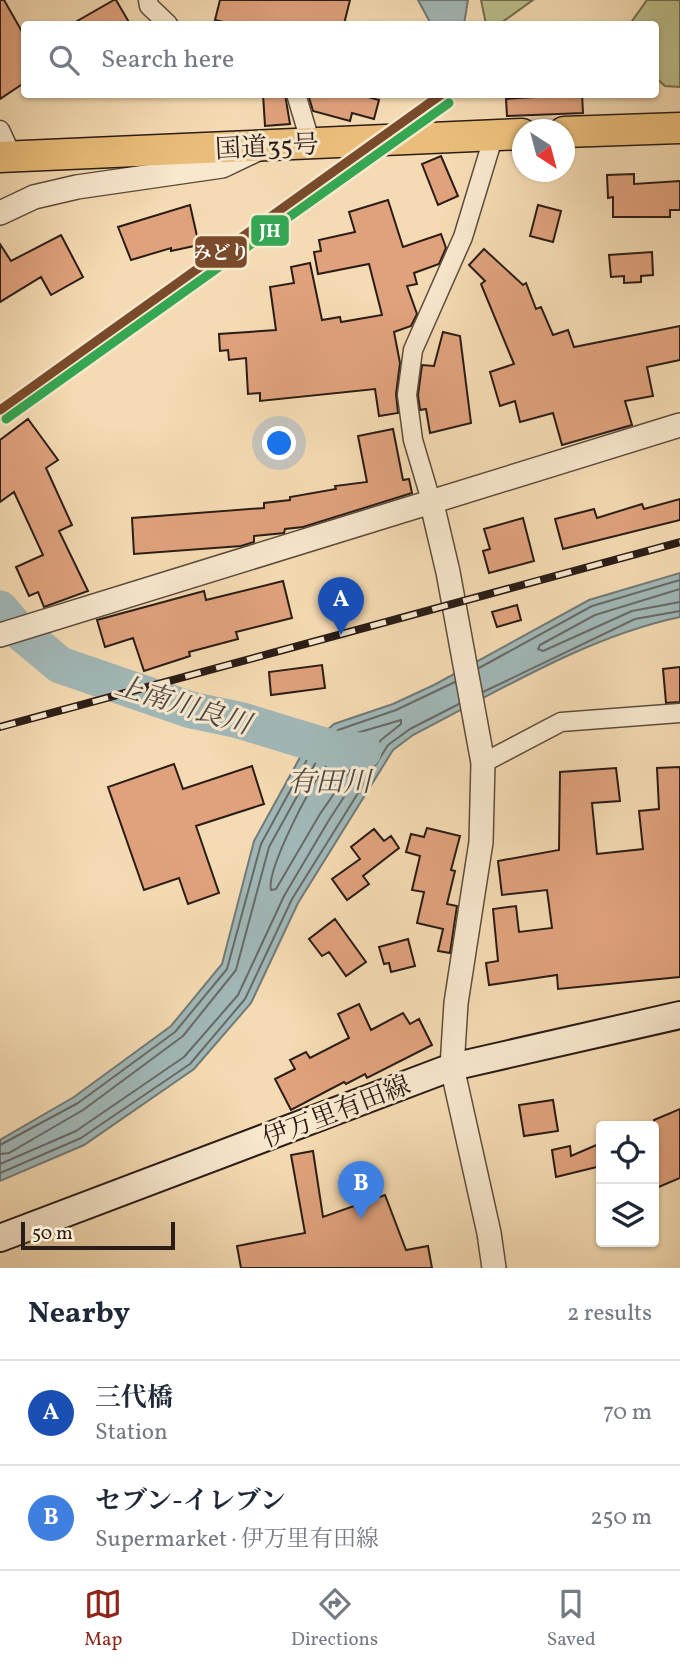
<!DOCTYPE html>
<html lang="en">
<head>
<meta charset="utf-8">
<style>
  :root { --surface:#fff; --page:#f6f6f7; --text:#1f2937; --muted:#747a83; --line:#e0e1e3; --accent:#8f2418 }
  body { margin:0; font-family:Vollkorn,"Noto Serif JP",serif; background:var(--page); color:var(--text) }
  .controls { position:absolute; right:21px; bottom:21px; display:grid; overflow:hidden; border-radius:7px; box-shadow:0 2px 5px #0004 }
  .controls button { width:63px; height:63px; display:grid; place-items:center; padding:0; border:0; border-bottom:2px solid var(--line); background:var(--surface); color:var(--text); font:35px sans-serif }
  .compass { position:absolute; left:512px; top:119px; width:63px; height:63px; border-radius:50%; background:var(--surface); box-shadow:0 2px 5px #0004; rotate:144deg }
  .scale { position:absolute; left:21px; bottom:18px; width:154px; box-sizing:border-box; padding-left:7px; border:4px solid #2a1c16; border-top:0; font-size:19px; line-height:24px; white-space:nowrap; color:#2a1c16; -webkit-text-stroke:5px #f8e8ce; paint-order:stroke }
  .you { position:absolute; left:280px; top:444px; width:24px; height:24px; margin:-18px; border:5px solid #fff; border-radius:50%; background:#1a73e8; box-shadow:0 0 0 10px #1a73e833 }
  .badge { display:grid; place-items:center; width:46px; height:46px; border-radius:50%; background:var(--accent); color:#fff; font-size:23px; font-weight:700 }
  .pin { position:absolute; translate:-50% -58px; filter:drop-shadow(0 2px 4px #0008) }
  .pin::after { content:''; position:absolute; top:37px; width:24px; height:21px; background:inherit; clip-path:polygon(0 0,100% 0,50% 100%) }
  .list { margin:0; padding:0; list-style:none }
  h2 { display:flex; justify-content:space-between; align-items:center; height:91px; margin:0; padding:0 28px; font-size:30px }
  h2 small { font-size:23px; font-weight:400; color:var(--muted) }
  .list li { display:grid; grid-template-columns:46px 1fr auto; gap:21px; align-items:center; box-sizing:border-box; height:105px; padding:0 28px; border-top:2px solid var(--line) }
  .list b { display:block; font-size:26px; white-space:nowrap }
  .list p { margin:0; font-size:23px; white-space:nowrap; color:var(--muted) }
  .list em { font-size:23px; font-style:normal; color:var(--muted) }
  .icon { flex:none; width:38px; height:38px; fill:none; stroke:currentColor; stroke-width:2; stroke-linecap:round; stroke-linejoin:round }
  .map { position:relative; flex:none; width:680px; height:1268px; overflow:hidden }
  .search { position:absolute; background:var(--surface); box-shadow:0 2px 5px #0004; left:21px; right:21px; top:21px; height:77px; display:flex; align-items:center; gap:18px; box-sizing:border-box; padding:0 24px; border-radius:7px; color:var(--muted); font-size:26px }
  .sheet { height:301px; background:var(--surface) }
  nav { display:flex; justify-content:space-around; align-items:center; box-sizing:border-box; height:98px; border-top:2px solid var(--line); background:var(--surface); font-size:19px; color:var(--muted) }
  nav a { display:grid; justify-items:center; gap:4px }
  nav .on { color:var(--accent) }
  .map>svg:first-child { display:block }
  .green { fill:#bcc08c; stroke:#736e51; stroke-width:2 }
  .water { fill:#a1b8b8; stroke:#717a77; stroke-width:2 }
  .lines { fill:none; stroke-linecap:round; stroke-linejoin:round }
  .shore { stroke:#666a67; stroke-width:2 }
  .river { stroke:#a1b8b8; stroke-width:37 }
  .building { fill:#e0a27d; stroke:#2a1c16; stroke-width:2 }
  .minor-casing { stroke:#5d4c3d; stroke-width:21 }
  .tertiary-casing { stroke:#5d4c3d; stroke-width:26 }
  .secondary-casing { stroke:#2a1c16; stroke-width:30 }
  .trunk-casing { stroke:#2a1c16; stroke-width:33 }
  .minor { stroke:#f8e8ce; stroke-width:18 }
  .tertiary { stroke:#f8e8ce; stroke-width:23 }
  .secondary { stroke:#f8e8ce; stroke-width:26 }
  .trunk { stroke:#eabe7a; stroke-width:30 }
  .rail-casing { stroke:#2a1c16; stroke-width:8 }
  .rail { stroke:#f8e8ce; stroke-width:5; stroke-dasharray:16; stroke-linecap:butt }
  .rail-1-casing { stroke:#f8e8ce; stroke-width:14 }
  .rail-2-casing { stroke:#f8e8ce; stroke-width:14 }
  .rail-1 { stroke:#7a4b2a; stroke-width:9 }
  .rail-2 { stroke:#35a651; stroke-width:9 }
  .labels { text-anchor:middle; stroke-width:6; stroke-linejoin:round; paint-order:stroke }
  .street-label { font-size:26px; fill:#2a1c16; stroke:#f8e8ce }
  .water-label { font-size:28px; font-style:italic; fill:#4e4b47; stroke:#f8e8ce }
  .line-badge { stroke:#f8e8ce; stroke-width:2.5 }
  .badge-label { font-size:19px; text-anchor:middle; font-weight:bold; fill:#fff }
</style>
</head>
<body>
<div class="map">
<svg width="680" height="1268" viewBox="0 0 680 1268">
  <rect width="100%" height="100%" fill="#f5dbb3"/>
  <filter id="stains"><feTurbulence type="fractalNoise" baseFrequency=".00286" numOctaves="4"/><feColorMatrix values="0 0 0 0 .2 0 0 0 0 .09 0 0 0 0 .02 0 0 0 .5 -.17"/></filter>
  <radialGradient id="worn" r=".72"><stop offset=".6" stop-color="#630" stop-opacity="0"/><stop offset="1" stop-color="#630" stop-opacity=".3"/></radialGradient>
  <path class="green" d="M481 0H533L501 23 486 24Z
    M647 0H680V87L665 86 656 78V24H630Z"/>
  <path class="water" d="M418 0H468L464 24H431Z
    M680 573V617C586 637 499 691 413 735L393 750 298 903 251 1003 194 1069 84 1145 0 1181V1140L74 1097 171 1026 222 964 254 841 303 752 334 724 393 704 434 685 589 600Z"/>
  <g class="lines">
    <path class="shore" d="M680 589 595 615 540 645 538 649 543 651 632 611 680 602
      M479 668 592 606 680 580
      M483 692 635 619 680 611
      M364 742V750L320 814 276 889 271 890C266 871 310 786 324 768 334 756 349 744 364 742Z
      M0 1145 78 1103 175 1032 227 969 261 844 309 756 338 730 396 710 455 682
      M0 1154 9 1153 83 1110 183 1036 236 970 269 847 316 762 343 737 401 720V724L381 740 329 820 284 896 238 995 184 1057 76 1131 0 1164
      M0 1173 81 1138 190 1064 245 999 292 899 388 745 410 729 459 704"/>
    <path class="river" d="M0 609 18 630 60 665 191 710 239 720 334 749 363 751"/>
  </g>
  <path class="building" d="M0 0H4L24 35V83L0 99Z
    M116 0 130 24H72L114 0Z
    M220 0H350L344 24H232L215 20Z
    M263 94H285L290 124 265 126Z
    M308 94H357L379 100 374 119 352 113 350 121 313 111Z
    M582 94 583 113 507 116 506 99Z
    M441 156 458 196 438 205 422 164Z
    M634 174V184L680 181V210H670V217H613V197L608 198 607 175Z
    M388 200 403 247 441 234 446 248 439 264 414 273 417 284 407 286 417 314 411 326 394 332 400 363 396 394 398 413 379 416 375 389 260 401V393L248 394 246 358 229 360 228 350 220 351 219 334 276 330 270 287 294 283 291 267 310 263 322 320 340 317 341 322 382 315 369 264 318 274 314 252 321 251 319 240 355 232 349 212Z
    M190 205 199 245 171 251V248L131 260 118 227Z
    M538 205 561 211 553 242 530 236Z
    M61 235 83 277 51 295 41 277 0 302V244L11 261Z
    M484 249 523 285 526 283 536 309 541 307 553 335 568 330 574 347 680 326V360L647 367 653 396 625 401 632 425 562 445 553 413 520 422 515 401 500 406 490 372 514 364 481 284 485 281 469 265Z
    M652 252 653 275 641 276V282L624 283V276L611 277 609 255Z
    M443 332 460 336 471 423 430 433 426 409 420 410 418 395 422 365 434 366Z
    M28 419 58 460 46 468 72 525 59 531 88 591 44 607 38 592 29 596 16 567 43 555 14 492 0 502V440Z
    M393 429 403 480 409 479 412 493 303 527 285 529 284 533 254 536V542L241 546 134 554 132 518 264 508V503L290 500V497L336 489 335 486 367 482 358 436Z
    M680 499V520L563 549 555 519 594 509 597 518 642 504 644 509Z
    M523 518 534 561 489 573 483 551 490 549 484 529Z
    M283 581 292 618 236 632 238 639 189 652 190 656 144 671 133 638 105 647 97 620 204 591 206 600Z
    M517 605 521 620 497 627 492 612Z
    M322 665 325 688 271 695 269 672Z
    M680 667V702L666 703 663 669Z
    M174 764 183 789 252 766 264 804 196 826 219 893 188 904 179 878 144 890 108 787Z
    M680 767V977L558 989 557 975 489 985 486 963 498 961 493 909 516 906 519 932 552 928 547 890 502 895 498 861 559 850 560 772 616 768 620 801 592 803 597 854 643 849 639 811 659 809 657 768Z
    M427 828 460 836 451 870 455 871 447 904 457 906 450 953 438 951 443 929 417 923 424 892 412 890 420 856 406 852 411 834 424 837Z
    M374 829 384 841 391 836 399 848 363 876 369 884 347 900 332 879 360 859 351 847Z
    M335 919 366 962 346 976 329 952 322 956 309 939Z
    M408 939 415 966 391 972 389 963 384 964 379 947Z
    M359 1004 371 1030 403 1013 410 1024 419 1019 432 1045 367 1078 365 1074 346 1084 344 1082 291 1110 275 1079 295 1069 290 1060 306 1052 310 1058 349 1038 338 1014Z
    M553 1100 558 1131 524 1136 519 1105Z
    M680 1109V1178L654 1189V1120Z
    M601 1143V1166L556 1177 552 1150 570 1146 571 1156Z
    M313 1151 323 1217 385 1195 406 1250 428 1246 432 1268H241L237 1246 305 1233 291 1155Z"/>
  <g class="lines">
    <g class="minor-casing">
      <path id="minor" d="M148 0 149 6 168 24
        M296 94 311 144
        M0 130 12 156
        M432 504 413 440 407 395 413 350 463 237 494 135
        M483 763 561 722 680 713"/>
    </g>
    <g class="tertiary-casing">
      <path id="tertiary" d="M0 213 34 197 77 187 222 166 260 148
        M432 504 448 572 483 763 481 842 456 1003 452 1067 489 1233 494 1268
        M0 635 680 425"/>
    </g>
    <g class="secondary-casing">
      <path id="secondary" d="M0 1238 452 1067 680 1015"/>
    </g>
    <g class="trunk-casing">
      <path id="trunk" d="M564 132 680 128
        M0 157 522 134"/>
    </g>
    <use href="#minor" class="minor"/>
    <use href="#tertiary" class="tertiary"/>
    <use href="#secondary" class="secondary"/>
    <use href="#trunk" class="trunk"/>
    <g class="rail-casing">
      <path id="rail" d="M0 727 680 542"/>
    </g>
    <use href="#rail" class="rail"/>
    <g class="rail-1-casing">
      <path id="rail-1" d="M0 410 442 94"/>
    </g>
    <g class="rail-2-casing">
      <path id="rail-2" d="M6 419 449 103"/>
    </g>
    <use href="#rail-1" class="rail-1"/>
    <use href="#rail-2" class="rail-2"/>
  </g>
  <g class="labels">
    <g class="street-label">
      <text transform="translate(267 146) rotate(-3)" y="9">国道35号</text>
      <text transform="translate(336 1111) rotate(-21)" y="9">伊万里有田線</text>
    </g>
    <g class="water-label">
      <text transform="translate(183 704) rotate(17)" y="10">上南川良川</text>
      <text x="329" y="791">有田川</text>
    </g>
  </g>
  <g class="line-badge">
    <rect x="250" y="214" width="40" height="33" rx="7" fill="#35a651"/>
    <rect x="194" y="235" width="54" height="34" rx="7" fill="#7a4b2a"/>
  </g>
  <g class="badge-label">
    <text x="270" y="237">JH</text>
    <text x="221" y="259">みどり</text>
  </g>
  <rect width="100%" height="100%" filter="url(#stains)"/>
  <rect width="100%" height="100%" fill="url(#worn)"/>
</svg>
<div class="controls">
<button><svg class="icon" aria-label="locate" viewBox="0 0 24 24"><circle cx="12" cy="12" r="6"/><path d="M12 2v4M12 18v4M2 12h4M18 12h4"/></svg></button>
<button><svg class="icon" aria-label="layers" viewBox="0 0 24 24"><path d="M12 4l9 5-9 5-9-5zM3 14l9 5 9-5"/></svg></button>
</div>
<svg class="compass" viewBox="-18 -18 36 36"><path d="M0-13l5 13h-10z" fill="#e53935"/><path d="M0 13l5-13h-10z" fill="#747a83"/></svg>
<div class="scale">50 m</div>
<div class="you"></div>
<div class="pin badge" style="left:341px;top:635px;background:#1a4fb4">A</div>
<div class="pin badge" style="left:361px;top:1219px;background:#3f7fe0">B</div>
<div class="search"><svg class="icon" aria-label="search" viewBox="0 0 24 24"><circle cx="10" cy="10" r="6"/><path d="M15 15l6 6"/></svg>Search here</div>
</div>
<section class="sheet">
<h2>Nearby<small>2 results</small></h2>
<ul class="list">
<li><span class="badge" style="background:#1a4fb4">A</span><div><b>三代橋</b><p>Station</p></div><em>70 m</em></li>
<li><span class="badge" style="background:#3f7fe0">B</span><div><b>セブン-イレブン</b><p>Supermarket · 伊万里有田線</p></div><em>250 m</em></li>
</ul>
</section>
<nav>
<a class="on"><svg class="icon" aria-label="map" viewBox="0 0 24 24"><path d="M3 6l6-2 6 2 6-2v14l-6 2-6-2-6 2zM9 4v14M15 6v14"/></svg>Map</a>
<a><svg class="icon" aria-label="directions" viewBox="0 0 24 24"><path d="M12 3l9 9-9 9-9-9zM9 14v-3h6M13 9l2 2-2 2"/></svg>Directions</a>
<a><svg class="icon" aria-label="saved" viewBox="0 0 24 24"><path d="M7 4h10v16l-5-4-5 4z"/></svg>Saved</a>
</nav>
</body>
</html>
